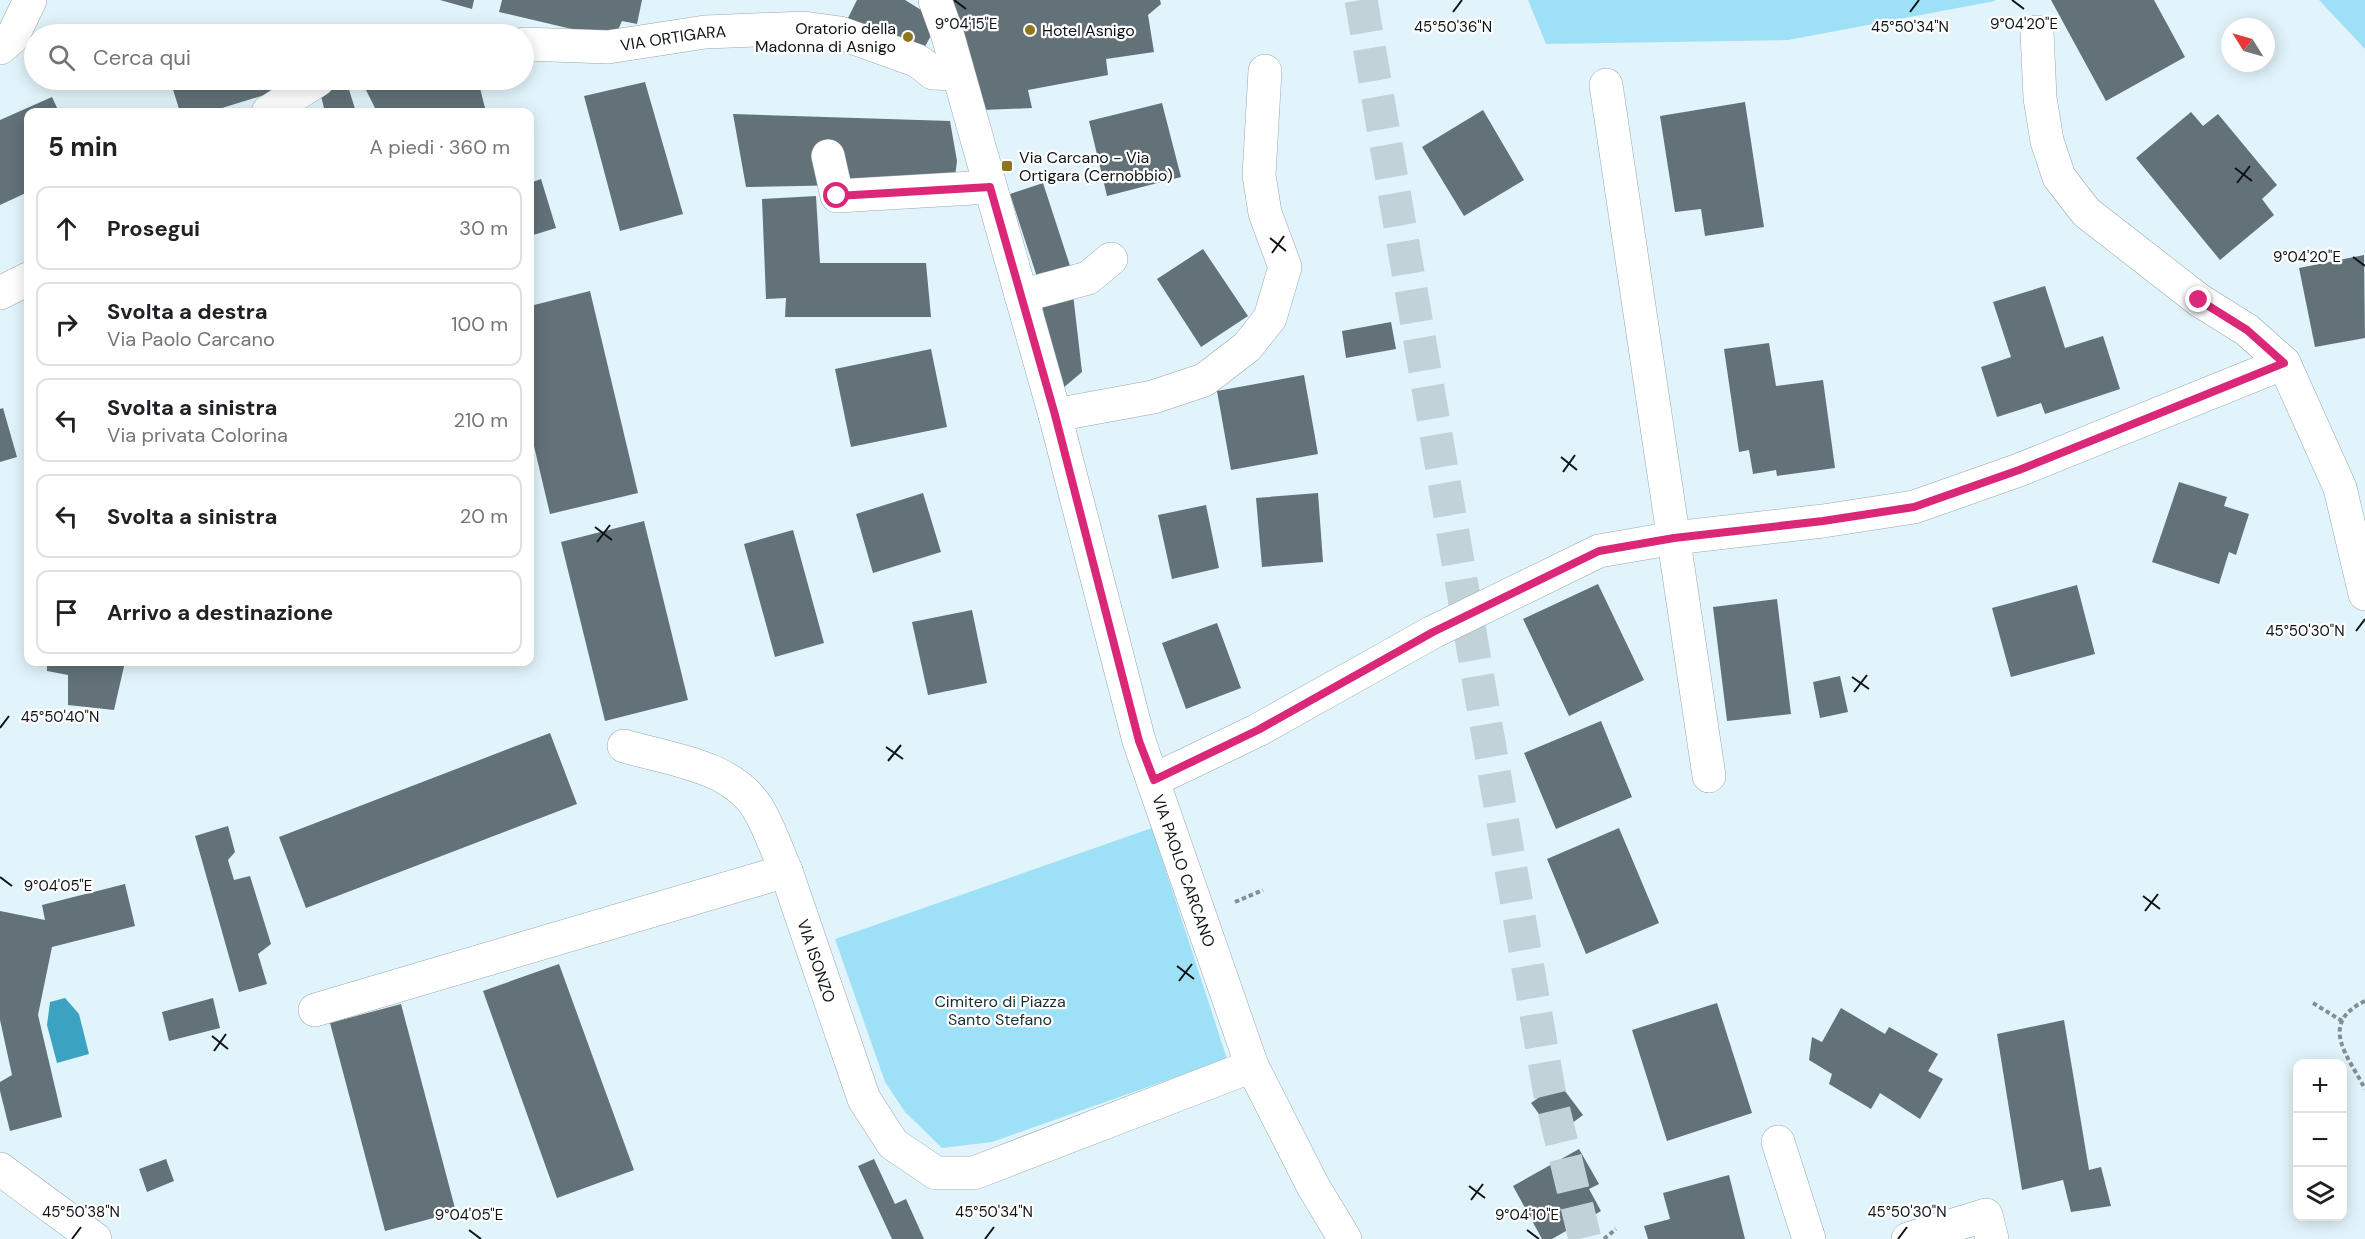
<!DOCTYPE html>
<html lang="it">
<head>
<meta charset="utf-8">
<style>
  :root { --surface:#fff; --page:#f6f6f6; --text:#202124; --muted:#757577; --line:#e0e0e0 }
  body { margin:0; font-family:"DM Sans",sans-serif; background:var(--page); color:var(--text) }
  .controls { position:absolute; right:18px; bottom:18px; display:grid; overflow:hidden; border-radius:12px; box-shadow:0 3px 15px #0003 }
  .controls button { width:54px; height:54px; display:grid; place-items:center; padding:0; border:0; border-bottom:2px solid var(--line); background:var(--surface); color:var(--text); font:30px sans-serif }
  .compass { position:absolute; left:2221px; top:18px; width:54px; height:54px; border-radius:50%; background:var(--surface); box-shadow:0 3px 15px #0003; rotate:307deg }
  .stop { position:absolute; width:18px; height:18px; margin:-14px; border:4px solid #db2777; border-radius:50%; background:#fff }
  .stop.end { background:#db2777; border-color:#fff; box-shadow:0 2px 6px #0008 }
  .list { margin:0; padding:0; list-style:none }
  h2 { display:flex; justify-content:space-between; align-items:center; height:78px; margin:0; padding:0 24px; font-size:26px }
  h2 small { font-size:20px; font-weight:400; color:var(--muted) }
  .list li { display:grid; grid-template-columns:39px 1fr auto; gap:18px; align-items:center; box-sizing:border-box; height:84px; margin:0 12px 12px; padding:0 12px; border:2px solid var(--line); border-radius:12px }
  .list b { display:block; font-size:22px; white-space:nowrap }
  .list p { margin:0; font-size:20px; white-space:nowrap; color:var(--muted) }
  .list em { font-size:20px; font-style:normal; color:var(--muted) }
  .icon { flex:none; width:33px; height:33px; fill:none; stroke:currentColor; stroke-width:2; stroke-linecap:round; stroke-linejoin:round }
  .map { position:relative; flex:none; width:2365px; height:1239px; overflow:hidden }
  .search { position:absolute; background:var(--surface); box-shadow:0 3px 15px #0003; left:24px; top:24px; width:510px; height:66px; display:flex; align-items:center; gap:15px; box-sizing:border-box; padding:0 21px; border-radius:33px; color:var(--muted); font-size:22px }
  .panel { position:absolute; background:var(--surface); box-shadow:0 3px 15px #0003; left:24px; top:108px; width:510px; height:558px; border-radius:12px }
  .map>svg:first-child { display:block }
  .green { fill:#9ee1f6 }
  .water { fill:#3ba3c1 }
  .building { fill:#627278 }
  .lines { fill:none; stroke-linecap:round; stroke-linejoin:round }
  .highway-tunnel { stroke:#c2d2d9; stroke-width:33; stroke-dasharray:33 16; stroke-linecap:butt }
  .minor-casing { stroke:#97a8ae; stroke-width:34 }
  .path { stroke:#828f94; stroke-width:4; stroke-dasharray:4.5 3; stroke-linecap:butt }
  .minor { stroke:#fff; stroke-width:33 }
  .route { stroke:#db2777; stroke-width:8 }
  .ticks { fill:none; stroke:#0e1416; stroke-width:2 }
  .poi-dot { fill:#8f761b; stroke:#fefefe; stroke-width:2 }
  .labels { text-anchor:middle; stroke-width:4.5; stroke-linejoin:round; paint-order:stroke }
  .poi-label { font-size:16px; fill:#0e1416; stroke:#fefefe; text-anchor:start }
  .street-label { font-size:16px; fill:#0e1416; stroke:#fefefe }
  .park-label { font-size:16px; fill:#162d34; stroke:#fefefe }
  .ticks-label { font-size:15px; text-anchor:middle; fill:#0e1416; stroke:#fefefe; stroke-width:4.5; stroke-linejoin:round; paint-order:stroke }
</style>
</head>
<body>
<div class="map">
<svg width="2365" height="1239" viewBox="0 0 2365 1239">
  <rect width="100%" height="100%" fill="#e2f4fb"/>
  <path class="green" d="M1528 0H1995V1L1788 40 1546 44Z
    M2319 0H2365V49L2364 48Z
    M1152 828 1227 1059 992 1142 942 1148 905 1112 885 1082 835 939Z"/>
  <path class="water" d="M65 998 79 1014 89 1054 57 1063 47 1025 50 1002Z"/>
  <path class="building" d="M440 0H474L472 9Z
    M502 0H642L637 24 622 21 614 39 499 12Z
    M857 0H905L939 21 922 52 847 20Z
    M949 0H1160L1161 4 1148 15 1154 52 1106 59 1108 75 1028 90 1032 108 983 110Z
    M2051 0H2154L2185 57 2106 101Z
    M170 80H280L271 93 209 112H180Z
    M337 80H346L356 112H325L319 88Z
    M361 80H478L486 112H377Z
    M645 82 683 214 620 231 584 96Z
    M52 97 59 112H28V192L0 205V120Z
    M1745 102 1764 227 1705 236 1701 209 1675 212 1660 116Z
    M1162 103 1181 177 1107 196 1089 121Z
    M1483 110 1524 180 1464 216 1422 147Z
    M2191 112 2203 126 2218 114 2277 185 2262 199 2274 215 2220 260 2136 158Z
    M733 114 950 121 957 161 955 177 947 183 746 187Z
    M541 179 556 228 530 236V183Z
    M1043 183 1072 272 1039 283 1010 194Z
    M816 196 820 263H926L931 317H785L786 298 766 299 762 199Z
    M1203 249 1248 316 1201 347 1157 279Z
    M2364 255 2365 338 2315 347 2299 268Z
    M2045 286 2065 348 2103 336 2120 389 2045 414 2041 403 1997 417 1981 367 2011 357 1993 302Z
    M590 291 638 493 550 514 530 429V306Z
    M1073 294 1082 372 1056 394 1042 303Z
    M1391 322 1396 349 1346 358 1342 331Z
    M1769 343 1776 386 1823 380 1835 468 1777 476 1776 470 1753 474 1749 450 1739 452 1724 349Z
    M931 349 947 427 851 447 835 369Z
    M1304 375 1318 454 1231 470 1217 391Z
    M3 408 17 457 0 462V409Z
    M2179 482 2227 497 2224 506 2249 514 2236 555 2229 552 2219 584 2152 562Z
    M923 493 941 552 873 573 856 514Z
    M1318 493 1323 562 1262 567 1256 498Z
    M1206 505 1219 568 1172 579 1158 515Z
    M644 521 688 700 605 721 561 542Z
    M793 530 824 643 775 657 744 544Z
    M1598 584 1644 680 1569 716 1523 619Z
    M2077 585 2095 654 2011 677 1992 608Z
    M1777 599 1791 714 1727 721 1713 607Z
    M972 610 987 683 928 695 912 622Z
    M1217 623 1241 688 1186 709 1162 643Z
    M47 662H125L114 710 68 705V675L47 671Z
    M1840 676 1848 712 1820 718 1813 682Z
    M1601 721 1632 797 1556 829 1524 753Z
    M550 733 577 804 306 908 279 837Z
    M228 826 235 852 228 860 234 880 250 876 271 944 258 954 267 984 239 992 195 836Z
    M1619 828 1659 923 1586 954 1547 859Z
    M125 884 135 926 52 947 38 1015 62 1117 10 1131 0 1091V1082L12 1075 0 1020V911L45 920 42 905Z
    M559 964 634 1170 557 1198 483 991Z
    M213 998 220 1028 169 1041 162 1012Z
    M1717 1003 1752 1113 1667 1141 1632 1030Z
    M401 1004 456 1212 385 1231 330 1023Z
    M1841 1008 1885 1034 1889 1027 1938 1054 1928 1071 1943 1079 1920 1119 1880 1093 1871 1109 1829 1084 1832 1074 1809 1060 1812 1037 1822 1042Z
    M2064 1020 2089 1170 2101 1167 2111 1206 2071 1212 2063 1180 2022 1190 1997 1034Z
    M1559 1083 1583 1115 1555 1136 1531 1103Z
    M1579 1149 1599 1184 1589 1189 1601 1211 1552 1239H1542L1513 1186Z
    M166 1159 174 1181 147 1192 139 1169Z
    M874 1159 895 1204 906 1199 924 1239H892L858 1166Z
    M1729 1175 1745 1239H1648L1644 1226 1670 1219 1663 1193Z"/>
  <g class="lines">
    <path class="highway-tunnel" d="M1361 0 1549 1090 1585 1239"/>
    <g class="minor-casing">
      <g id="minor">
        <path id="s1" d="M935 0 947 33 1055 415 1139 741 1252 1066 1313 1186 1345 1239"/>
        <path d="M2037 32 2040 98 2047 141 2059 177 2086 212 2199 300 2247 330 2284 363 2340 488 2365 594"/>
        <path id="s2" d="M524 44 608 47 705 32 804 28 840 33 918 61 933 73 958 74"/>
        <path d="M0 48 12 38 30 0"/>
        <path d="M1606 85 1709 776"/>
        <path d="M268 112 318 80"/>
        <path d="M828 156 837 196 990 187"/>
        <path d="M0 293 28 279"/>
        <path d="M1021 296 1088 278 1111 259"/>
        <path d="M1055 415 1153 397 1204 380 1247 347 1270 318 1285 267 1265 213 1259 175 1265 71"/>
        <path d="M624 746C668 759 730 765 757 807 769 826 777 851 786 871"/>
        <path d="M1154 780 1258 730 1433 632 1599 551 1674 538 1823 521 1914 507 2019 470 2284 363"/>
        <path id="s3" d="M315 1010 786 871 864 1099 893 1144 936 1173H974L1252 1066"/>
        <path d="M1778 1142 1809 1239"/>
        <path d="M0 1169 95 1239"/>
        <path d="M1908 1239 1986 1215 1992 1239"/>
      </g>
    </g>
    <path class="path" d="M1235 902 1263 890
      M2365 1001C2317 1024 2349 1057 2365 1089
      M2313 1003 2342 1021
      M1604 1239 1616 1229"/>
    <use href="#minor" class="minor"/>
  </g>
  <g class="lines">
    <path class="route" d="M837 196 990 187 1055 415 1139 741 1154 780 1258 730 1433 632 1599 551 1674 538 1823 521 1914 507 2019 470 2284 363 2247 330 2199 300"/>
  </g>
  <path class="ticks" d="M954 0 966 9M2012 0 2024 9M1453 12 1462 0M1910 12 1919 0M2235 168 2252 181M2237 183 2250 166M1270 238 1286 251M1272 253 1284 236M2353 257 2365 266M1561 457 1577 470M1563 472 1575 455M595 527 612 540M597 542 610 525M2356 631 2365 619M1852 677 1869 689M1854 692 1867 675M0 728 9 716M886 747 903 759M888 761 901 745M0 877 12 886M2143 896 2160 909M2145 911 2158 894M1177 966 1194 979M1179 981 1192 964M212 1036 228 1049M214 1051 226 1034M1469 1186 1485 1198M1471 1200 1483 1184M469 1230 481 1239M1527 1230 1539 1239M72 1239 81 1227M985 1239 994 1227M1898 1239 1907 1227"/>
  <g class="poi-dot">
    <circle cx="1030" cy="30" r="6"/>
    <circle cx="908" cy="37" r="6"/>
    <rect x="1001" y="160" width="12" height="12" rx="3"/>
  </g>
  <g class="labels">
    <g class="poi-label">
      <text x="896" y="34" text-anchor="end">Oratorio della<tspan x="896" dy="18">Madonna di Asnigo</tspan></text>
      <text x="1042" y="36">Hotel Asnigo</text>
      <text x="1019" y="163">Via Carcano - Via<tspan x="1019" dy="18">Ortigara (Cernobbio)</tspan></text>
    </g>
    <g class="street-label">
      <text dy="6" stroke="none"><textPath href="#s2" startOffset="150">VIA ORTIGARA</textPath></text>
      <text dy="6" stroke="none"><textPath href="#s1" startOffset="906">VIA PAOLO CARCANO</textPath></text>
      <text dy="6" stroke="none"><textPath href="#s3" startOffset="586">VIA ISONZO</textPath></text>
    </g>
    <g class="park-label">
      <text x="1000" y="1007">Cimitero di Piazza<tspan x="1000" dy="18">Santo Stefano</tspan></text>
    </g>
  </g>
  <g class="ticks-label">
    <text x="966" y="29">9°04'15"E</text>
    <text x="2024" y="29">9°04'20"E</text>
    <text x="1453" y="32">45°50'36"N</text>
    <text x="1910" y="32">45°50'34"N</text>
    <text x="2307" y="262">9°04'20"E</text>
    <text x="2305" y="636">45°50'30"N</text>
    <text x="60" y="722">45°50'40"N</text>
    <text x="58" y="891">9°04'05"E</text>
    <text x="81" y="1217">45°50'38"N</text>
    <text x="994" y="1217">45°50'34"N</text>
    <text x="1907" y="1217">45°50'30"N</text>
    <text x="469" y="1220">9°04'05"E</text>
    <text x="1527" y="1220">9°04'10"E</text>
  </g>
</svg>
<div class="controls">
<button>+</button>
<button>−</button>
<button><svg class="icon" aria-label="layers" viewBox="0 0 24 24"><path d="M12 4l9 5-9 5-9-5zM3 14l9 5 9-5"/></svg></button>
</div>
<svg class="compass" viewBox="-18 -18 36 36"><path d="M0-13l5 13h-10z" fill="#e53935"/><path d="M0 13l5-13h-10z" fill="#757577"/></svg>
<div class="stop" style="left:837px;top:196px"></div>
<div class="stop end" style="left:2199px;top:300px"></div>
<div class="search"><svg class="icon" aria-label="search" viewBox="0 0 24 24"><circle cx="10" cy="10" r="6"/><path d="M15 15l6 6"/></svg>Cerca qui</div>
<section class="panel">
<h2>5 min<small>A piedi · 360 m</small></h2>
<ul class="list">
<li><svg class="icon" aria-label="ahead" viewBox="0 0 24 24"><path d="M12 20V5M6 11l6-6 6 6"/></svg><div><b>Prosegui</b></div><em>30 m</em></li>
<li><svg class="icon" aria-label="right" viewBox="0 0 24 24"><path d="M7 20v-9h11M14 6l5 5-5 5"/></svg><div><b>Svolta a destra</b><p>Via Paolo Carcano</p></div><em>100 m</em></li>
<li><svg class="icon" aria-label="left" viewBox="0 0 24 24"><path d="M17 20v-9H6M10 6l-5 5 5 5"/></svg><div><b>Svolta a sinistra</b><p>Via privata Colorina</p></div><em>210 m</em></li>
<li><svg class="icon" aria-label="left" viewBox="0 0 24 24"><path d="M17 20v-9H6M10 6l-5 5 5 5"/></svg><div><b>Svolta a sinistra</b></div><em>20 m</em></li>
<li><svg class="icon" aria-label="arrive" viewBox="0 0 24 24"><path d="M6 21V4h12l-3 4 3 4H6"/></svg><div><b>Arrivo a destinazione</b></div></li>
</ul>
</section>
</div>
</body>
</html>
